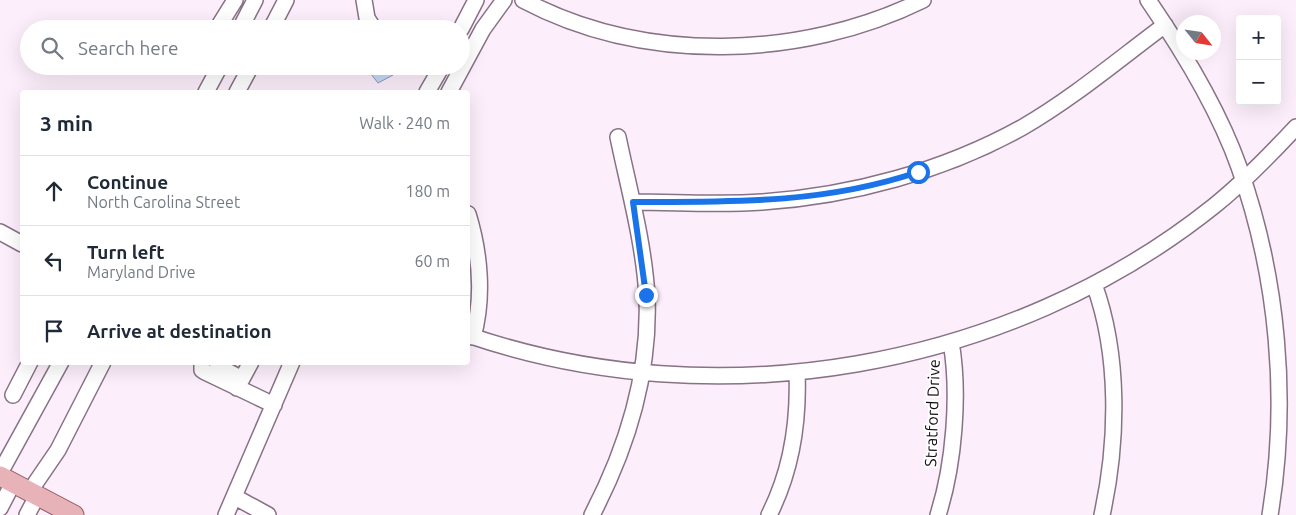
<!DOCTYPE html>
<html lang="en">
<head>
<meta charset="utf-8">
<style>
  :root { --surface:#fff; --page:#f2f2f3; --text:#1f2937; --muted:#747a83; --line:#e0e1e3 }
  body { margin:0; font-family:Ubuntu,sans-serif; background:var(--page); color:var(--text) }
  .controls { position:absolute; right:15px; top:15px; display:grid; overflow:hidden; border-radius:5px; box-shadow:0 5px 20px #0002 }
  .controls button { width:45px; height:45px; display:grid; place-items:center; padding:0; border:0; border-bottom:1px solid var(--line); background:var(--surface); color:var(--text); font:25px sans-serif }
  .compass { position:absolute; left:1176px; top:15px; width:45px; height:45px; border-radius:50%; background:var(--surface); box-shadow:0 5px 20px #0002; rotate:120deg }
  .stop { position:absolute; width:15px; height:15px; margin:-11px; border:4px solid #1a73e8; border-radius:50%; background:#fff }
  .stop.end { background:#1a73e8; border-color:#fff; box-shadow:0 1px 5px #0008 }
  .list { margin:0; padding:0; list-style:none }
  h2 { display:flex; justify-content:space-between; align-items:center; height:65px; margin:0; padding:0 20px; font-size:21px }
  h2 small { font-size:16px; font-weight:400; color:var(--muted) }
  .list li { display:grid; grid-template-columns:32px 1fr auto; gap:15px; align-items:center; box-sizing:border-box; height:70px; padding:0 20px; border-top:1px solid var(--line) }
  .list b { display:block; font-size:19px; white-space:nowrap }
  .list p { margin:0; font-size:16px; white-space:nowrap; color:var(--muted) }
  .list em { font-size:16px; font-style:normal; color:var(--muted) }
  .icon { flex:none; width:28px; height:28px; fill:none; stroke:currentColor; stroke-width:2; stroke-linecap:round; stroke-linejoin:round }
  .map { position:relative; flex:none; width:1296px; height:515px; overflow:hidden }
  .search { position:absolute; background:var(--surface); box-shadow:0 5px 20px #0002; left:20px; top:20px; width:450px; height:55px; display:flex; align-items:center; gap:12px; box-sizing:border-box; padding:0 18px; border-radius:28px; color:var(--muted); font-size:19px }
  .panel { position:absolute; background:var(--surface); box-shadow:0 5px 20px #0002; left:20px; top:90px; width:450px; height:275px; border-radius:5px }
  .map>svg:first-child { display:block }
  .water { fill:#c5dafa; stroke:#8f9cb4 }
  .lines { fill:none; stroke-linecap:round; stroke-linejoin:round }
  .minor-casing { stroke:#887286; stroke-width:18 }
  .major-casing { stroke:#93575f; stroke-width:21 }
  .path { stroke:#887d87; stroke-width:2; stroke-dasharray:2.5 2.5; stroke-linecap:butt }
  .minor { stroke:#fff; stroke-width:15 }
  .major { stroke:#e8b3b8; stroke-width:19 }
  .route { stroke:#1a73e8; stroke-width:6 }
  .labels { text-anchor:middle; stroke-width:4; stroke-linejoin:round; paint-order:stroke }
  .street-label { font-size:16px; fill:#120a11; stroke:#fff }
</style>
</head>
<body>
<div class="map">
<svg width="1296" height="515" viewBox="0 0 1296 515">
  <rect width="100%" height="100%" fill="#fdeefb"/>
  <path class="water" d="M372 66H390L393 75 378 83 371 74Z"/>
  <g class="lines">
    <g class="minor-casing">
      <path id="minor" d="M364 0 367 18 374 29
        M523 0C644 64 801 60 923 0
        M1148 0C1183 51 1218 108 1239 167 1278 277 1289 400 1270 515
        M217 29 235 0
        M240 29 255 0
        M271 29 286 0
        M461 29 476 0
        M206 92 220 66
        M237 92 251 66
        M427 92 442 66
        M449 92 483 29 504 0
        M633 202C676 202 719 205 762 202 851 196 944 171 1023 127 1073 98 1118 60 1165 25
        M468 214C480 253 484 297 473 337
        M0 232 22 244
        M1094 284C1120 355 1118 442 1102 515
        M468 335C716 420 1009 370 1214 206 1244 182 1270 155 1296 127
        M202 362V370L205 372 274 405
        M217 362 218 366 242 379
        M237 388 251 362
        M13 395 30 362
        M0 473 61 362
        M30 491 58 450 103 362
        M235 497 268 515
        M0 508 13 483
        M27 515 37 496
        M226 515 292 362
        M592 515C627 448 650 374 647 297 644 243 629 190 618 137
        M769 515C792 470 799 423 797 372
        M938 515C954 465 960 394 951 342"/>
    </g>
    <g class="major-casing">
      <path id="major" d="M0 476 74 515"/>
    </g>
    <path class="path" d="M423 71 425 66"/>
    <use href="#minor" class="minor"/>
    <use href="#major" class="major"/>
  </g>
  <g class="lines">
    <path class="route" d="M646 295 633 202C730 202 824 204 918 172"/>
  </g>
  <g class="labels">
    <g class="street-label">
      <text transform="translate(932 413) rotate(-88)" y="6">Stratford Drive</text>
    </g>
  </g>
</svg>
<div class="controls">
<button>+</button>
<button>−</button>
</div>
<svg class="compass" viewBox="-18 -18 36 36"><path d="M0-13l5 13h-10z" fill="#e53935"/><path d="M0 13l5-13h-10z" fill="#747a83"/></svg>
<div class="stop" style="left:918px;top:172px"></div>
<div class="stop end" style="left:646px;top:295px"></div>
<div class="search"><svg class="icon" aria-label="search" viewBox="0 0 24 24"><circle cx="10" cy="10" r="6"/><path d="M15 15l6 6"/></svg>Search here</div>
<section class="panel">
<h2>3 min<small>Walk · 240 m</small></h2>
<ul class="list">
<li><svg class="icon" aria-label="ahead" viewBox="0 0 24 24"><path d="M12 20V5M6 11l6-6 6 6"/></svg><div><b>Continue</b><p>North Carolina Street</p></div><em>180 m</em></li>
<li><svg class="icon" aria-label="left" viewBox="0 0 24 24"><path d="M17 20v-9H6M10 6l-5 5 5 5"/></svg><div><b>Turn left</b><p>Maryland Drive</p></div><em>60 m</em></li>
<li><svg class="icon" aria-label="arrive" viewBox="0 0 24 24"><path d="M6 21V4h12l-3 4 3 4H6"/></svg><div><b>Arrive at destination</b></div></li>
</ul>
</section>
</div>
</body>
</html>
